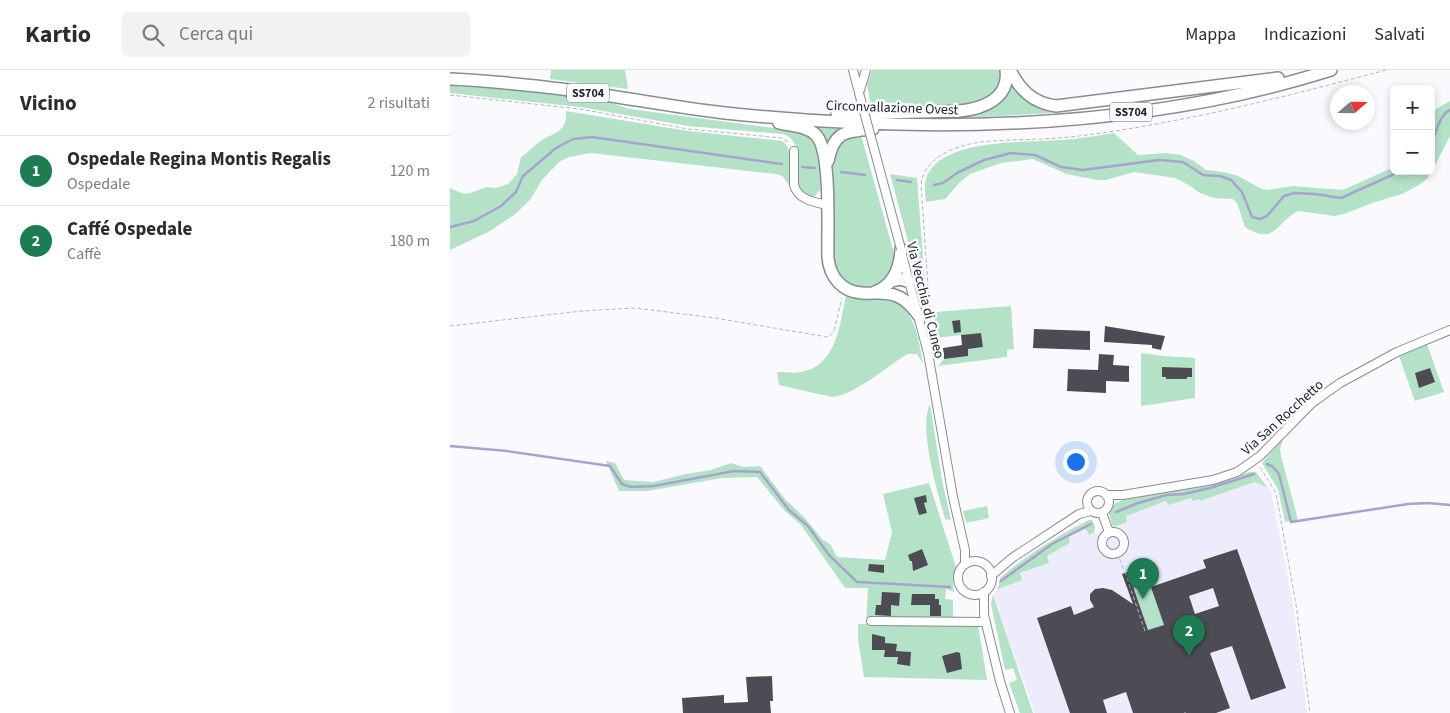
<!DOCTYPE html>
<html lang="it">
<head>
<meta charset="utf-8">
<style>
  :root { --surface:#fff; --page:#f2f2f3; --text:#2b2b33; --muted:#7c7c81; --line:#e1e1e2; --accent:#1e7c53 }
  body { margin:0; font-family:"Source Sans 3",sans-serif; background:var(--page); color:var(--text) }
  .controls { position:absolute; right:15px; top:15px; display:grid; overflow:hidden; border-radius:8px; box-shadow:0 2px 8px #0003 }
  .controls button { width:45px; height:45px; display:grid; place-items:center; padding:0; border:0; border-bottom:1px solid var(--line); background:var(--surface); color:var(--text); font:25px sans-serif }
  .compass { position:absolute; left:880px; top:15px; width:45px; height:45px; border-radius:50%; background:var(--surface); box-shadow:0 2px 8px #0003; rotate:70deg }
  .you { position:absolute; left:625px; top:391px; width:18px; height:18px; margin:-12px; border:4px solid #fff; border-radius:50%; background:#1a73e8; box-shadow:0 0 0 8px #1a73e833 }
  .badge { display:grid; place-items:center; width:32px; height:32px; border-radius:50%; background:var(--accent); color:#fff; font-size:16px; font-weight:700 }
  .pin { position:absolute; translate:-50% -41px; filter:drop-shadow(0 1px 2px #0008) }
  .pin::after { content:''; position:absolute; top:26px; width:18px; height:15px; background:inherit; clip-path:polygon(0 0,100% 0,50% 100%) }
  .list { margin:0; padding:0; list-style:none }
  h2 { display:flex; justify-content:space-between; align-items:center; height:65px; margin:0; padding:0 20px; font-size:21px }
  h2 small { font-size:16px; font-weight:400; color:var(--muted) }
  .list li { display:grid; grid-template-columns:32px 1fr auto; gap:15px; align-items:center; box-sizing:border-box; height:70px; padding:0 20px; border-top:1px solid var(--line) }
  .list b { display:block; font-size:19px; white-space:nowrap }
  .list p { margin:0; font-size:16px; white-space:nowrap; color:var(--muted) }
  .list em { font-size:16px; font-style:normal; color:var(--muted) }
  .icon { flex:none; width:28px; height:28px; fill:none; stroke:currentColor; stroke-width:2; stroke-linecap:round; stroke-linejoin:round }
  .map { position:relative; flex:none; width:1000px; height:643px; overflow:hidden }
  header { display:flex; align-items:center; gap:30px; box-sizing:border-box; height:70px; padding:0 25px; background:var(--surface); border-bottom:1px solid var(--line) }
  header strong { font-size:24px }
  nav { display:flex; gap:28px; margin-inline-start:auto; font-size:18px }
  .search { width:350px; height:45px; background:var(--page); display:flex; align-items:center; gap:12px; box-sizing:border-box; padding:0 18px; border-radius:8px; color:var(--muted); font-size:19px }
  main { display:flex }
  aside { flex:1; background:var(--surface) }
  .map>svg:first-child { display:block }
  .built { fill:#edecfd }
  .green { fill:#b3e2c7 }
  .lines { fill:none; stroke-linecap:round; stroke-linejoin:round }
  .stream { stroke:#a7a3cf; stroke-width:2.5 }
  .building { fill:#4d4c54; fill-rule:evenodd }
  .minor-casing { stroke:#8a8a92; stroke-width:10 }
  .highway-casing { stroke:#8a8a92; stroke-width:14 }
  .path { stroke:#b7b7bb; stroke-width:1; stroke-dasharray:4 2.5; stroke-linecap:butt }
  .minor { stroke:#fff; stroke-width:8 }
  .highway { stroke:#fff; stroke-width:11 }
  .minor-bridge-casing { stroke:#8a8a92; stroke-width:10; stroke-linecap:butt }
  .minor-bridge { stroke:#fff; stroke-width:8 }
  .labels { text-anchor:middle; stroke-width:5; stroke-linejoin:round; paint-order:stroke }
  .shield { fill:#fafafe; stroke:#666669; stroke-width:1 }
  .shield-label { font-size:12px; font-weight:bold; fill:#262629 }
  .street-label { font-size:14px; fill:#262629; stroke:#fafafe }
</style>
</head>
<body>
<header>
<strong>Kartio</strong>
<div class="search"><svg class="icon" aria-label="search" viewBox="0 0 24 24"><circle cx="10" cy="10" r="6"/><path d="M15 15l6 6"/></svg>Cerca qui</div>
<nav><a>Mappa</a><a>Indicazioni</a><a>Salvati</a></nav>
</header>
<main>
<aside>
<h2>Vicino<small>2 risultati</small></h2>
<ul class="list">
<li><span class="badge">1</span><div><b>Ospedale Regina Montis Regalis</b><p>Ospedale</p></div><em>120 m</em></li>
<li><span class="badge">2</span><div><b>Caffé Ospedale</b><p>Caffè</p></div><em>180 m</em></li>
</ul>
</aside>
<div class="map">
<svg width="1000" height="643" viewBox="0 0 1000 643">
  <rect width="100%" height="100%" fill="#fafafe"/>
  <path class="built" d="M805 412 818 418 821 421 843 534 857 643H585L543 525 548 519 572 510 570 503 599 493 597 486 620 473 618 466 637 459 639 465 677 452 675 446 717 431 718 435 737 428 749 429 751 431Z"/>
  <path class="green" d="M101 0H175L178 19 100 9Z
    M422 0H551V13L543 27 521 34 421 37 417 14Z
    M560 11C573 30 581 37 604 43L510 48 527 43Z
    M0 16 52 19 113 25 154 31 180 39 353 62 365 71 371 91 370 120 365 126C331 133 364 74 333 64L238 56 130 37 0 23Z
    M1000 31V66L982 101 977 109 969 115 952 124 925 132 894 144 884 146 848 141C826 153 824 176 795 157L787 133 783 129 764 128 750 123 737 114 725 108 684 102 656 110H647L616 104 583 89 551 93 520 104 510 112 495 129 476 132C475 122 473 111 479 102 500 68 575 73 610 70 628 69 646 66 664 63L688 85 716 83 731 85 744 91 756 100 774 102 788 106 812 119 817 120 842 116 893 120 944 97V101H981V46L986 39Z
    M116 41 238 61 332 71C345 79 340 102 340 116L332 106 326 104 141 83 119 87 109 92 92 110 80 130 64 145 40 161 0 180V118L14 124 20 123 37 117 45 118 58 114 67 104 71 87C78 83 81 78 87 74 102 61 117 66 116 41Z
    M362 55 393 57 384 65 377 75 371 64Z
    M411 65 445 187C437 229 394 229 384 188L383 93 384 87 391 69Z
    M440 104 467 108 477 242Z
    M396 226C409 229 421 227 435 229 464 232 469 269 473 294L467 284H458C438 295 404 326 382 327L329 315 327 302C336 302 347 304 355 301 387 293 390 253 396 226Z
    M561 236 564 279 557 280V287L488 296 494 289 518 286V279L533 277 531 263 484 268 485 242Z
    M977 274 994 322 965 331 949 286Z
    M691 283 713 286 745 288V328L691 336Z
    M480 334 492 410 501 450 495 449C488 423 468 358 480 334Z
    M833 369 830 379 831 386 848 450 835 452 828 419 812 393Z
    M156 391 165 393 174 410 203 412 236 404 261 400 281 393 294 397 310 396 335 429 355 448 372 469 381 475 387 487 435 490 442 462 433 424 479 413 506 497 503 511 504 522 496 519 495 529 503 530V550L528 555 537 610 414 607 408 570V554H416L418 518H395L351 455 334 440 307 407 272 408 197 421H169Z
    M799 402H806L818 418 805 412 750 431 749 429 743 431 741 428 718 435 716 431 676 446 677 452 663 457 659 444 665 433 686 425 763 413Z
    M537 436 539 448 516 453 513 441Z
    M639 450H642C645 455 646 458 644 463L639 465 636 459 619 466 620 473 597 486 599 493 570 503 572 510 548 519 550 508C577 485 607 466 639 450Z
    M701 517 714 555 698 560 685 523Z
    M543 525 583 643H570L559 613 567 610 563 598 555 600 541 534Z"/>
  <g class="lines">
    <path class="stream" d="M981 74C986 64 989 45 1000 40
      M352 97 365 98
      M391 102 415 105
      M447 110 461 112
      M484 115 493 113 507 103 534 90 561 83 585 85 611 97 633 100 709 90 733 92 753 105 770 106 781 110 792 122 802 147 810 149 817 146 834 126 844 123 865 124 891 128 951 101
      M0 157 24 151 51 136 66 122 73 106 106 78 123 69 142 67 332 94
      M0 376 57 381 160 396 172 414 181 417 204 416 284 401 310 402 339 440 358 456 379 485 407 512 500 517
      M817 394 822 396 829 404 841 452 958 434 978 433 1000 435
      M666 442 688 433 717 425 734 424 760 418 804 404
      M551 511 602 474 641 454"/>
  </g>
  <path class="building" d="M510 250 511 262 504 263 502 251Z
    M655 256 715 266 711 280 702 278V275L654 272Z
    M584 259 640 261V280L583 278Z
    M531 263 533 277 518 279V286L494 289 493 278 512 275 511 265Z
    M649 284 664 285 663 295 679 296V312L656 311V323L617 321 618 299 648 300Z
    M712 297 742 298V307H737V309H716V307H712Z
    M980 298 985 312 969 318 965 303Z
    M476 425 477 432 474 433 477 443 469 445 464 428Z
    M472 479 478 495 463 501 462 491H460L458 485Z
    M787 479 836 618 801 630 782 576 760 583 780 638 766 643H683L676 622 653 630 657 643H620L587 548 621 536 624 545 644 537 640 530V524L645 519 653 518 662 520 683 534 672 504 678 502 698 560 714 555 701 517 756 498 753 490ZM763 518 769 536 745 544 739 526Z
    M419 494 434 495V503L418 501Z
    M432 522 450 523 449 536 441 535V546L425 545 426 535H431Z
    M462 524H485V529H489V535H491V546H480V535H461Z
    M422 564 435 567V573L447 574 446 581 461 582 460 596 447 594 448 587H434L435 580H422Z
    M507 582 510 583 512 599 497 603 492 586Z
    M322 606 323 631H320L321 643H233L232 628 274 625V633L298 632 296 607Z"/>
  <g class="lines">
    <g class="minor-casing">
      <path id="minor" d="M403 0 408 19
        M409 23 416 0
        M344 81V115C348 130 364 132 377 135
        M452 185 478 283 503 427 515 480V493
        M637 432a11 11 0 1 1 22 0a11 11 0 1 1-22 0Z
        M656 425H673L763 410 787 402 810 386 862 333 890 313 947 282 1000 260
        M652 443 659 462
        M652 473a11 11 0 1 1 22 0a11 11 0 1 1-22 0Z
        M508 508a17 17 0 1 1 34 0a17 17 0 1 1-34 0Z
        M541 506 562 488 629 444 641 441
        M534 522V545L550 611 560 643
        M421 551 536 552"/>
    </g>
    <g class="highway-casing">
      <path id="highway" d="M560 0C570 20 583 33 606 36L828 8
        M0 9C40 11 80 15 120 20 172 27 223 37 275 43 475 64 688 61 881 0
        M387 44 509 41C532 39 560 29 556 0
        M329 53C342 56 357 56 366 65 382 81 377 162 378 188 380 207 392 222 412 223 424 224 435 221 447 226 457 230 463 238 470 247
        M378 91C384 61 396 61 423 59
        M442 211 450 209 460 212
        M425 222C444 215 450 198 451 179"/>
    </g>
    <path class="path" d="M0 25 130 39 238 59 332 68 340 73
      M480 244 471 115C474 87 505 76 530 72 563 69 596 70 629 66 733 53 834 27 936 0
      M0 256 132 241 185 238 265 248 377 267 381 265 384 261 392 228
      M810 397 826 423 846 534 860 643
      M667 483 674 500
      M695 561 675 502 676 500 700 491
      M735 642V643"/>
    <use href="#minor" class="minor"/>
    <use href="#highway" class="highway"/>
    <g class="minor-bridge-casing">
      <path id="minor-bridge" d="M409 23 451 179"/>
    </g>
    <use href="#minor-bridge" class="minor-bridge"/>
  </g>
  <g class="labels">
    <g class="shield">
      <rect x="117" y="13.5" width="42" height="19" rx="4"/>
      <rect x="660" y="32.5" width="42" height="19" rx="4"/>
    </g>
    <g class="shield-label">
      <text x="138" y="27">SS704</text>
      <text x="681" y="46">SS704</text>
    </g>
    <g class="street-label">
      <text transform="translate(442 37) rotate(2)" y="5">Circonvallazione Ovest</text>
      <text transform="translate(476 230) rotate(76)" y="5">Via Vecchia di Cuneo</text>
      <text transform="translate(832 347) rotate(-42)" y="5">Via San Rocchetto</text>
    </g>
  </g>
</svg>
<div class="controls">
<button>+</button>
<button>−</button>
</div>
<svg class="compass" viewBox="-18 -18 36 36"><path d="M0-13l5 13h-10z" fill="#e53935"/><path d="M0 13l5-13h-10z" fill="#7c7c81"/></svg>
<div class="you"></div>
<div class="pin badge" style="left:693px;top:529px">1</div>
<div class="pin badge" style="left:739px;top:586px">2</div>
</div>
</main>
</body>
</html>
